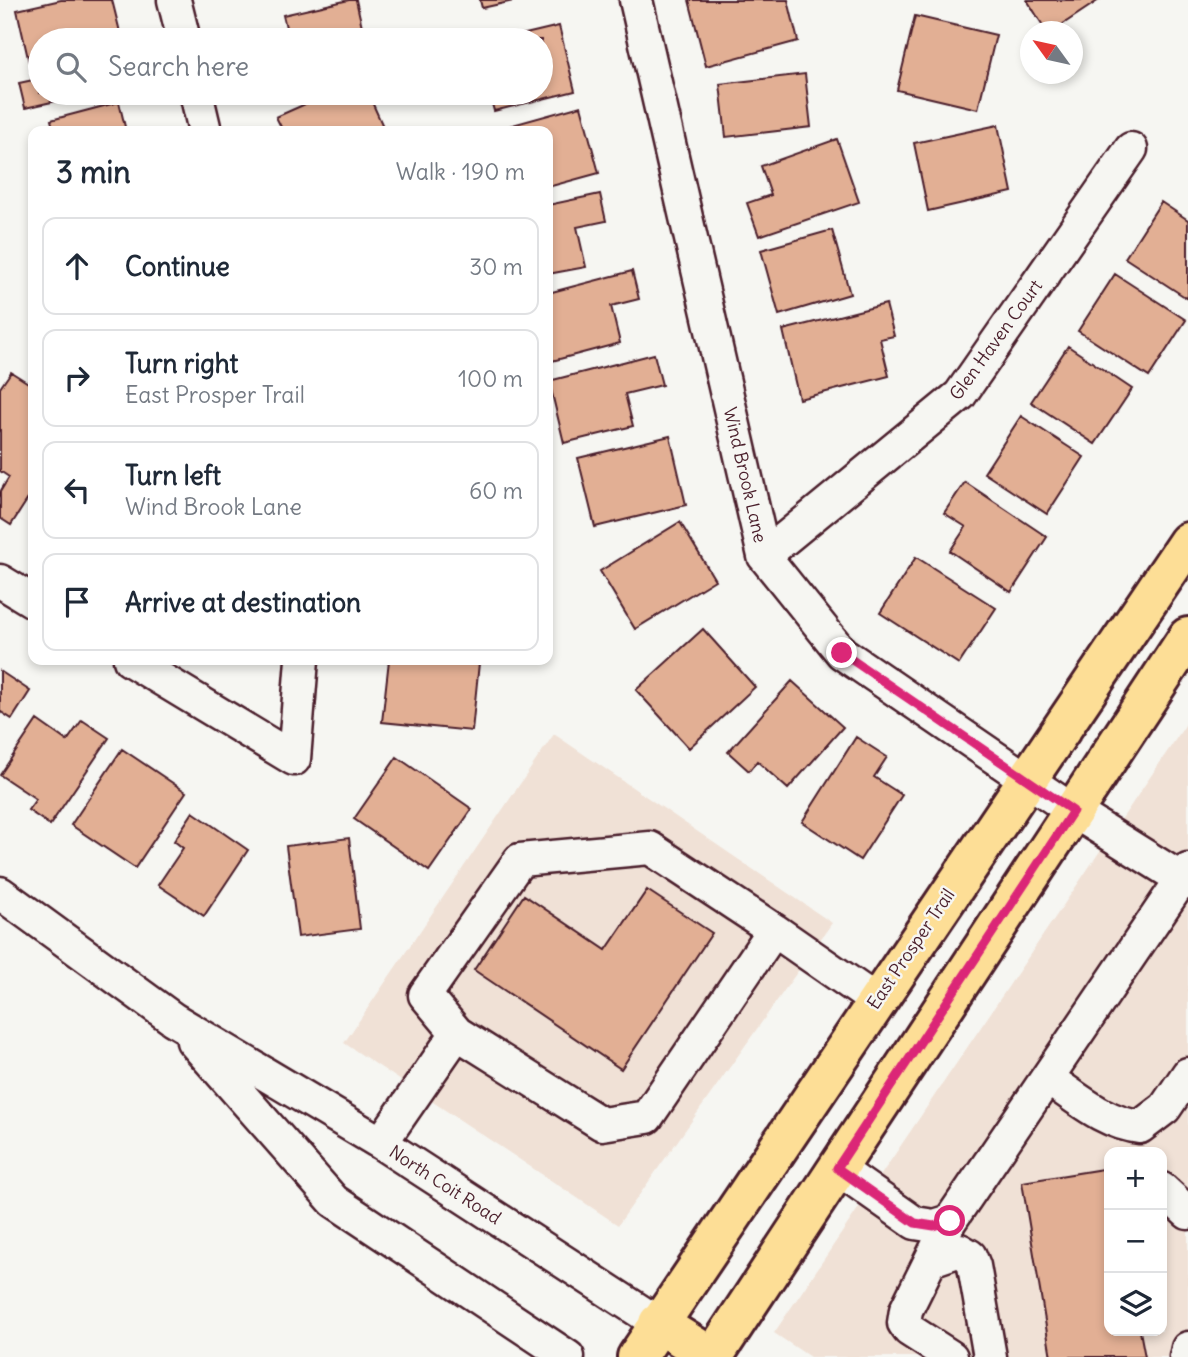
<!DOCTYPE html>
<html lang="en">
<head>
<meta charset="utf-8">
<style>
  :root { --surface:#fff; --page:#f6f6f7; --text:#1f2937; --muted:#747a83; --line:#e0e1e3 }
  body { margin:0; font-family:Delius,sans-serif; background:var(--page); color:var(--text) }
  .controls { position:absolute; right:21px; bottom:21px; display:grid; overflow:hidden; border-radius:14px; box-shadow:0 4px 10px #0003 }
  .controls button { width:63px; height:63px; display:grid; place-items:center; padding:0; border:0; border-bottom:2px solid var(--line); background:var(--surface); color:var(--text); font:35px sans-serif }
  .compass { position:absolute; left:1020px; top:21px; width:63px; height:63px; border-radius:50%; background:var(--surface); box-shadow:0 4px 10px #0003; rotate:303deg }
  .stop { position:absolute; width:21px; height:21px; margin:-16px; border:5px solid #db2777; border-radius:50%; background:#fff }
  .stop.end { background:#db2777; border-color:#fff; box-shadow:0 2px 7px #0008 }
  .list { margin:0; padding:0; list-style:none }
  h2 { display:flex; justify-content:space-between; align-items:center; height:91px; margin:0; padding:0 28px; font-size:30px }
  h2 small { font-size:23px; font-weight:400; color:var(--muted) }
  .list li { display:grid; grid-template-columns:46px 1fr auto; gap:21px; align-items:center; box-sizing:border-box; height:98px; margin:0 14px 14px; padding:0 14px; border:2px solid var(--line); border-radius:14px }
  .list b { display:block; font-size:26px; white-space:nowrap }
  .list p { margin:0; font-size:23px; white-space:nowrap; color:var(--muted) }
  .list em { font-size:23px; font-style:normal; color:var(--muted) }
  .icon { flex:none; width:38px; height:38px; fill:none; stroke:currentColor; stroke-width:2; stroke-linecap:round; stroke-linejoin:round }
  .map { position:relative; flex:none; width:1188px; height:1357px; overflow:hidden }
  .search { position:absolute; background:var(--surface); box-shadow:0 4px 10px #0003; left:28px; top:28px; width:525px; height:77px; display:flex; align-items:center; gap:18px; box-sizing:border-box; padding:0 24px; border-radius:38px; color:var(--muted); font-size:26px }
  .panel { position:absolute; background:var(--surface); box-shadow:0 4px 10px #0003; left:28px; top:126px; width:525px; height:539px; border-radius:14px }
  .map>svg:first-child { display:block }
  .built { fill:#f0e1d6; fill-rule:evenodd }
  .building { fill:#e2af94; stroke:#4a1f2b; stroke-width:2 }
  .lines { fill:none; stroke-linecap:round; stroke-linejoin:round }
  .minor-casing { stroke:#4a1f2b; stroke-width:37 }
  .major-casing { stroke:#4a1f2b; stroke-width:44 }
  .minor { stroke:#f6f6f2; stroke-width:32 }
  .major { stroke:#fdde96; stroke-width:38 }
  .route { stroke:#db2777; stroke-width:9 }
  .labels { text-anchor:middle; stroke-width:5; stroke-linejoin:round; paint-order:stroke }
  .street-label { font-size:18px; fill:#4a1f2b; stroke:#f6f6f2 }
</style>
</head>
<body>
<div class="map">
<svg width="1188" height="1357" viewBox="0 0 1188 1357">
  <rect width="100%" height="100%" fill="#f6f6f2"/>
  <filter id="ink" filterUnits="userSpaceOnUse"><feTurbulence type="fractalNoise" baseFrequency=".0143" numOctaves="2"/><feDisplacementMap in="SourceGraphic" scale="14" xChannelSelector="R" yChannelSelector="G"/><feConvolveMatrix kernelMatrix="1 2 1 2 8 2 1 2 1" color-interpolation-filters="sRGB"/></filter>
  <g filter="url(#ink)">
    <path class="built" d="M1188 721V1357H810L774 1333ZM1109 1152H1162V1331H1109Z
      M554 734 832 923 618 1225 344 1043Z"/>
    <path class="building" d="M61 0H112L122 40H40V93H92L25 108 19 83 33 80 17 10Z
      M349 0H356L365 40H289L283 15Z
      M480 0H518L482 8Z
      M689 0H788L798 41 706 66Z
      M1027 0H1099L1051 32H1047Z
      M915 16 996 35 978 109 897 90Z
      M559 26 575 91 494 111 489 93H541V40H500Z
      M805 74 811 127 726 137 720 84Z
      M330 93H368L385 131H283L276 117Z
      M119 102 126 131H54L51 120Z
      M581 106 599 173 548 187V131H491Z
      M998 125 1012 192 928 211 914 143Z
      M837 139 859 202 759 236 747 203 771 195 761 166Z
      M600 194 606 221 577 227 586 267 548 274V205Z
      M1161 202 1188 220V299L1125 258Z
      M832 230 850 294 779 315 761 250Z
      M632 271 639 299 611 306 620 343 552 361 548 345V293Z
      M1115 274 1186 320 1149 377 1078 331Z
      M886 304 894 336 880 339 889 376 799 399 783 330Z
      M1068 346 1132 389 1095 444 1031 402Z
      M654 354 662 385 625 394 633 426 564 443 549 381Z
      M11 372 33 386V491L11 525 0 518V492L9 477 0 471V388Z
      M1021 416 1084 457 1047 514 984 473Z
      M670 436 686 505 595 527 578 458Z
      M965 482 1047 537 1011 592 950 551 966 527 944 513Z
      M680 522 715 580 635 629 600 571Z
      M916 557 996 608 959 664 880 613Z
      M703 629 755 687 689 748 636 690Z
      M389 660H446L479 663 472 731 382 722Z
      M0 671 30 691 12 719 1 712 0 714Z
      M792 681 843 727 788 789 757 761 749 771 728 752Z
      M37 720 67 741 82 720 109 738 50 825 28 810 36 799 0 775Z
      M856 737 887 757 874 777 902 795 860 860 802 822Z
      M122 749 186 792 135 868 71 825Z
      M397 757 472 809 429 871 354 819Z
      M193 812 248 850 204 916 158 885 183 848 174 841Z
      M349 838 360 929 298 937 286 846Z
      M647 890 712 933 621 1069 474 970 524 895 606 950Z
      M1109 1168V1331H1140L1145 1357H1051L1022 1182Z"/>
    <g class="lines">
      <g class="minor-casing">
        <path id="minor" d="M174 0 184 40
          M636 0 764 556 842 653 1073 811 1188 883
          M196 93 205 131
          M764 556 960 395 1131 149
          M0 581 33 601
          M130 660 294 759 302 660
          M0 893 173 1019 381 1143 658 1323
          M457 1033 602 1124 647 1117 774 930
          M193 1041 334 1201 568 1357
          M1047 1078C1077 1098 1104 1123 1140 1127L1165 1108 1188 1074
          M381 1143 457 1033 425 995 520 860 650 848 774 930 876 1001
          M837 1168 915 1223 934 1226 950 1221 1188 870
          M1162 1189 1188 1213
          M950 1221 906 1310 904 1323 909 1330 951 1357
          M931 1260 960 1250 970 1256 974 1266 990 1357
          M1186 1357 1188 1348"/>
      </g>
      <g class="major-casing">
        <path id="major" d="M658 1323 712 1357
          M637 1357 1188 542
          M713 1357 1188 637"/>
      </g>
      <use href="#minor" class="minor"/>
      <use href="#major" class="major"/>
    </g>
  </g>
  <g class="lines" filter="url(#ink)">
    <path class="route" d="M842 653 1073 811 837 1168 915 1223 934 1226 950 1221"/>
  </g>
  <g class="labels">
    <g class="street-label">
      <text transform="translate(996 340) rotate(-54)" y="6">Glen Haven Court</text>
      <text transform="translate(745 475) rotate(77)" y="6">Wind Brook Lane</text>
      <text transform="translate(911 949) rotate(-56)" y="6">East Prosper Trail</text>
      <text transform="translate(445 1185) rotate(33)" y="6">North Coit Road</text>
    </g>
  </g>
</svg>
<div class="controls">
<button>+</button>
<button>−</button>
<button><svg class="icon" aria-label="layers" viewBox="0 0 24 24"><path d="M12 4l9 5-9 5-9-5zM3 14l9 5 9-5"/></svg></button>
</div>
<svg class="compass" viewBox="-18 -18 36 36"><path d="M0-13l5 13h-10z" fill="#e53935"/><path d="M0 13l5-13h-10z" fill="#747a83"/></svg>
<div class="stop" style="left:950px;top:1221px"></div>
<div class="stop end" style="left:842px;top:653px"></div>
<div class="search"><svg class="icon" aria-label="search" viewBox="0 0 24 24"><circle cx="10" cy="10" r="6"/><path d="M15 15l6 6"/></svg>Search here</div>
<section class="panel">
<h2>3 min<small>Walk · 190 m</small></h2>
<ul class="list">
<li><svg class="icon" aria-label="ahead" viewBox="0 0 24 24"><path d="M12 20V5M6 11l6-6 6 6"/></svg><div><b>Continue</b></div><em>30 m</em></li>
<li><svg class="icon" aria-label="right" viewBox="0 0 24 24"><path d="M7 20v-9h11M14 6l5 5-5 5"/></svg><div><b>Turn right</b><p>East Prosper Trail</p></div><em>100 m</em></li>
<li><svg class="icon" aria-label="left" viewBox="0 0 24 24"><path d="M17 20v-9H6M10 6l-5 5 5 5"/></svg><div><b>Turn left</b><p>Wind Brook Lane</p></div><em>60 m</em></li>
<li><svg class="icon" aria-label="arrive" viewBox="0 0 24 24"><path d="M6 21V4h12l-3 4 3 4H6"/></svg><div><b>Arrive at destination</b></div></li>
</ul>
</section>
</div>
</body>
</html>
